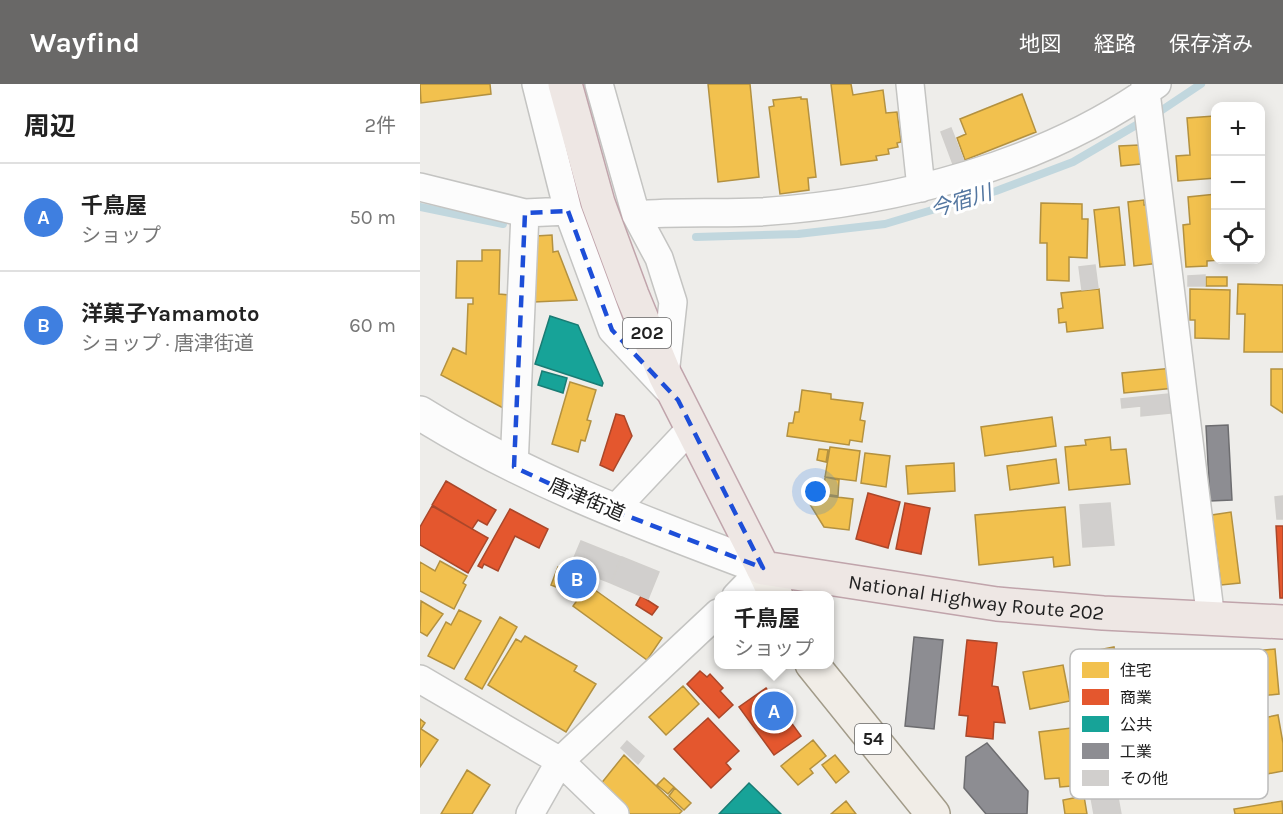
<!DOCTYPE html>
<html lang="ja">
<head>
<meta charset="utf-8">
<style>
  :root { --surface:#fff; --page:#f2f2f2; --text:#222; --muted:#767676; --line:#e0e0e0; --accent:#696867 }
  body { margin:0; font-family:Karla,"Noto Sans JP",sans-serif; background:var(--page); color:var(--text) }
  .controls { position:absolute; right:18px; top:18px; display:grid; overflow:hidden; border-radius:12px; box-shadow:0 3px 15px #0003 }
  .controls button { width:54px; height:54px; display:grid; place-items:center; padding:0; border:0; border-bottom:2px solid var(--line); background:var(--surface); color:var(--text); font:30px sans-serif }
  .you { position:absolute; left:396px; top:408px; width:21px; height:21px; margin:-15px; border:4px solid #fff; border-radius:50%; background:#1a73e8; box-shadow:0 0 0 9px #1a73e833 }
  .badge { display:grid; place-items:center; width:39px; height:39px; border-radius:50%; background:var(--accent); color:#fff; font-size:20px; font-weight:700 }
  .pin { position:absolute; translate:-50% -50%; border:3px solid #fff; box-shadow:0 2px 6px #0006 }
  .popup { position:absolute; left:294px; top:507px; width:120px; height:78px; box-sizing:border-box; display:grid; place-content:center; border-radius:12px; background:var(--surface); filter:drop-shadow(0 2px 4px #0005); font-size:20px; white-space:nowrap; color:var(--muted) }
  .popup b { font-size:22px; color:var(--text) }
  .popup::after { content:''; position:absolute; left:50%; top:100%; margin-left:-12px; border:12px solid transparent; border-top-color:var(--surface) }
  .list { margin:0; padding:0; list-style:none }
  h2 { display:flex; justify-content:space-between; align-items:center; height:78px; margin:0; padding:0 24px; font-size:26px }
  h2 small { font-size:20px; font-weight:400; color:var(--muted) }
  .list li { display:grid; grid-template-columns:39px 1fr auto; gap:18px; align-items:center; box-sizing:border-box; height:108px; padding:0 24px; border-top:2px solid var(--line) }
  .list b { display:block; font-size:22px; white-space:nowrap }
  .list p { margin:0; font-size:20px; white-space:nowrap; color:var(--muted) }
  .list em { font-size:20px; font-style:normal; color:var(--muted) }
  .icon { flex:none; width:33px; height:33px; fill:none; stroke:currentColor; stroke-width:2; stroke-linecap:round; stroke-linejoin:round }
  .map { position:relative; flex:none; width:863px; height:730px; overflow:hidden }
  header { display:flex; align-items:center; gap:36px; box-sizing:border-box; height:84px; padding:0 30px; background:var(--accent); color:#fff }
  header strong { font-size:28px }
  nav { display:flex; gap:33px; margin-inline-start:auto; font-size:21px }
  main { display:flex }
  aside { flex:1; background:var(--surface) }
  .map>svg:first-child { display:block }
  .homes { fill:#f2c14e; stroke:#b39140; stroke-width:1.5 }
  .shops { fill:#e4572e; stroke:#aa472a; stroke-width:1.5 }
  .public { fill:#17a398; stroke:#1a7c74; stroke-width:1.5 }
  .industry { fill:#8d8d92; stroke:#6d6d70; stroke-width:1.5 }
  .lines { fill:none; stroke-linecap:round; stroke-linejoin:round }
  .stream { stroke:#c1d7de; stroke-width:8 }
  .building { fill:#d1cfcd; stroke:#d1cfcc; stroke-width:1.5 }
  .minor-casing { stroke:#c4c4c2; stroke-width:30 }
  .tertiary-casing { stroke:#c4c4c2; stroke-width:36 }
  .primary-casing { stroke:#a29b89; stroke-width:36 }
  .trunk-casing { stroke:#c0a4ab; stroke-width:36 }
  .minor { stroke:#fcfcfc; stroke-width:27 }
  .tertiary { stroke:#fcfcfc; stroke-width:33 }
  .primary { stroke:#f1ede7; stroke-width:33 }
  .trunk { stroke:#eee7e4; stroke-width:33 }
  .marked { fill:none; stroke:#1d4ed8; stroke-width:4.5; stroke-dasharray:12 8; stroke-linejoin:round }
  .labels { text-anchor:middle; stroke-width:6; stroke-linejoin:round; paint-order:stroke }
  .shield { fill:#fff; stroke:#646464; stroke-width:1.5 }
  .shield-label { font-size:18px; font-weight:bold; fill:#212121 }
  .street-label { font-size:20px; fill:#212121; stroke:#fff }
  .water-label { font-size:21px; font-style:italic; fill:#5376a0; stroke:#fff }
  .key { fill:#fff; stroke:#bcbcbc; stroke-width:1.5 }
  .key-label { font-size:16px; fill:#212121 }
</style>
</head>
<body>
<header>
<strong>Wayfind</strong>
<nav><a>地図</a><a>経路</a><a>保存済み</a></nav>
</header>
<main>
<aside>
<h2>周辺<small>2件</small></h2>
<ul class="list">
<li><span class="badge" style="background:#3f7fe0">A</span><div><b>千鳥屋</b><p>ショップ</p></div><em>50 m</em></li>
<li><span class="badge" style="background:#3f7fe0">B</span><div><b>洋菓子Yamamoto</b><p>ショップ · 唐津街道</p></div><em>60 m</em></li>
</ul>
</aside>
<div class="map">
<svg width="863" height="730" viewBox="0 0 863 730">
  <rect width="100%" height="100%" fill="#eeedea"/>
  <path class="homes" d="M0 0H70L71 10 1 19Z
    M288 0H330L339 93 298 98Z
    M411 0H431L433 11 463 6 466 29 477 28 481 58 477 59 478 63 468 65 469 70 456 72 457 76 421 81Z
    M602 10 616 48 545 76 537 54 546 50 540 35Z
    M381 13V15H387L396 93 388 94 389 106 360 110 349 23 354 22 353 16Z
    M794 32 796 94 758 97 756 72 770 71 767 34Z
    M719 61 721 80 701 82 699 62Z
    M796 110V176H800L787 177V182L766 183 763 141 770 140 768 113Z
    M724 116V121H732L740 179 714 182 708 118Z
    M621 119 662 120V135H668L667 174 649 173V197L627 196V159H620Z
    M699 123 705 181 680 183 674 126Z
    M132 151 133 168 138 167 157 216 114 218 116 152Z
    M62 166H80L79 210 89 211 85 325 21 291 33 264 46 270 48 220H53V214H36L37 177H62Z
    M786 193H807V202H786Z
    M818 200 863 201V268H824L825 230H817Z
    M679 205 683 244 647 248 646 238 639 239 638 225 643 224 641 209Z
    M770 205 810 206 809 255 775 254V236H770Z
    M753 284 755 304 704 309 702 289Z
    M851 285H863V329L851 321Z
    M150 298 176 306 167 336 171 337 165 357 161 356 158 368 132 360Z
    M382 306 411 310V315L443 319 440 336 445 337 442 358 430 356 429 361 367 352 369 339H373L375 328H379Z
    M632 333 636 362 565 372 561 343Z
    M690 353 691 366 706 365 710 400 649 406 645 363 666 361 665 356Z
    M410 363 440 367 436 397 405 393Z
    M399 365 408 366 406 378 397 376Z
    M445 369 470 372 466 403 441 399Z
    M636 375 639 399 590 406 587 382Z
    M534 379 535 407 488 410 486 382Z
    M405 393 419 396 418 412 404 410Z
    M383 409 433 415 429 446 404 443Z
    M645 423 650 481 634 483 633 473 559 481 555 431Z
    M811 428 820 499 801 501 792 431Z
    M20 477 47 492 43 499 46 501 34 525 0 507V478L15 487Z
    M138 483 159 491 152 509 131 501Z
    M168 501 242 554 227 576 153 522Z
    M1 517 23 530 7 552 0 548Z
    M39 526 61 537 34 585 8 572 26 538 31 541Z
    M80 533 97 543 62 605 45 595Z
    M105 552 157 582 154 587 176 600 146 648 68 601 96 555 101 558Z
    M694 563 699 592 683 595 678 566Z
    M855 565 859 610 829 613 825 568Z
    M643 581 650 617 610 625 603 588Z
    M742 591 746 617 725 621 720 595Z
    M263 602 279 620 246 651 229 633Z
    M681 602 694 680 667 684 659 634 667 632 663 605Z
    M819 609 826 647 803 652 795 613Z
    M840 620 843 634 858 631 863 659V687L842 691 829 622Z
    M716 631 729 710 711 713 709 701 703 702 692 635Z
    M739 632 741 640 753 638 764 704 736 709 723 635Z
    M0 635 5 639 1 645 18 656 0 683Z
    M659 643 665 701 640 703 639 694 625 695 619 648Z
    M393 656 406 672 390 685 393 689 378 701 361 682Z
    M204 671 262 727 259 730H210L180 701Z
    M415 671 429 688 416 699 402 681Z
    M47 686 70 701 52 730H21Z
    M244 694 254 703 248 710 237 701Z
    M255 704 271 719 264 726 249 712Z
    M664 712 667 730H645L643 716Z
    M426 717 436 730H411Z
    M862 717 863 730H815L814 725Z"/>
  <path class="shops" d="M196 330 204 332 212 352 193 387 180 381Z
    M26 397 76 426 67 441 58 436 52 445 12 421Z
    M448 409 480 418 468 464 436 455Z
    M485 419 510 424 501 470 476 465Z
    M12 422 68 454 48 489 0 461V443Z
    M90 425 128 445 119 464 95 452 78 487 64 480 62 484 58 482Z
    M856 442H863V514H860Z
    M221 512 238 523 232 531 216 521Z
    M547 556 577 559 572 602 578 603 585 639 574 638 573 655 546 652 548 632 539 631Z
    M280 587 287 593 290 590 303 604 300 607 313 621 299 634 267 600Z
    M346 604 381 652 354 671 319 623Z
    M288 634 319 667 306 679 311 685 291 704 254 665Z"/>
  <path class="public" d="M130 232 158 241 183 299 182 302 115 280Z
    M122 287 147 294 143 309 118 301Z
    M329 699 361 730H299Z"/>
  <path class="industry" d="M808 341 812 416 790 417 786 342Z
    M494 553 523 556 514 645 485 642Z
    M567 659 608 707 607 730H566L544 704 546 673Z"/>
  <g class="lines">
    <path class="stream" d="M0 123 83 140
      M276 153 378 150 465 140 576 107 653 78 742 26 781 0"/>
  </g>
  <path class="building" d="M531 44 544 77 533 80 521 48Z
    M675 181 678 204 662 206 659 183Z
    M785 191V202H768V192Z
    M758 309 760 328 721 332V322L702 324 701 315Z
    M863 412V435H857L855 413Z
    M690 419 694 461 663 463 660 421Z
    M161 457 201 473 191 499 150 483Z
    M202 473 239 488 228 515 191 499Z
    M829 653 836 694 826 697 824 687 811 689 807 657Z
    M207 657 224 672 218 680 201 664Z
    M694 692 701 730H674L668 697Z"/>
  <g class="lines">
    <g class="minor-casing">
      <path id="minor" d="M116 0 148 127 192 246 247 305
        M179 0 216 131 239 174 253 218 245 291
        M490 0 501 104
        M725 0 791 536
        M0 103 105 129 148 127
        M216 131C258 127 298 130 339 128 476 119 625 81 737 0
        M94 383 105 129
        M193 427 272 343
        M316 512 343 484
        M0 595 140 677 195 730
        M110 730 140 677 298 529"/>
    </g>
    <g class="tertiary-casing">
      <path id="tertiary" d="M0 329C109 397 223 439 343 484"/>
    </g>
    <g class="primary-casing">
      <path id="primary" d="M343 484 356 512
        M392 580 513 730"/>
    </g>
    <g class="trunk-casing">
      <g id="trunk">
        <path id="s1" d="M145 0 178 119 212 211 245 291 343 484 577 520 683 529 863 538"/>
      </g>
    </g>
    <use href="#minor" class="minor"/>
    <use href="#tertiary" class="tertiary"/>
    <use href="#primary" class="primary"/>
    <use href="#trunk" class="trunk"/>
  </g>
  <path class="marked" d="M148 127 192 246 258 316 343 484 158 413 94 383 105 129Z"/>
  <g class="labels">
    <g class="shield">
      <rect x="203" y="234" width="48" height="30" rx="4.5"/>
      <rect x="435" y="640" width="36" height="30" rx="4.5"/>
    </g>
    <g class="shield-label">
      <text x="227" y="255">202</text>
      <text x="453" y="661">54</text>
    </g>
    <g class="street-label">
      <text transform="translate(167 415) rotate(23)" y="7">唐津街道</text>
      <text dy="7" stroke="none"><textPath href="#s1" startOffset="740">National Highway Route 202</textPath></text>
    </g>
    <g class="water-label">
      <text transform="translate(541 117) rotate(-17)" y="7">今宿川</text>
    </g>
  </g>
  <rect x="650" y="565" width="198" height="150" rx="9" class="key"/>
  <rect x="662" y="578" width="27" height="16" fill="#f2c14e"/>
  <rect x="662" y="605" width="27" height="16" fill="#e4572e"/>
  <rect x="662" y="632" width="27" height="16" fill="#17a398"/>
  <rect x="662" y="659" width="27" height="16" fill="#8d8d92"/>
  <rect x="662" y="686" width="27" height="16" fill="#d1cfcd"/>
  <g class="key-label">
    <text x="700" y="592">住宅</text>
    <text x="700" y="619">商業</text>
    <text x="700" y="646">公共</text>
    <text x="700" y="673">工業</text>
    <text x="700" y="700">その他</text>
  </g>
</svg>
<div class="controls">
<button>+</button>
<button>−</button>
<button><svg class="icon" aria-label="locate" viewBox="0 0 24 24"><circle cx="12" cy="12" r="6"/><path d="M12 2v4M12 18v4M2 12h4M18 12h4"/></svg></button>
</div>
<div class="you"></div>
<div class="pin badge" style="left:354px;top:627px;background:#3f7fe0">A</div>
<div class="popup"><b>千鳥屋</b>ショップ</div>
<div class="pin badge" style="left:157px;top:495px;background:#3f7fe0">B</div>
</div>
</main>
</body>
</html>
